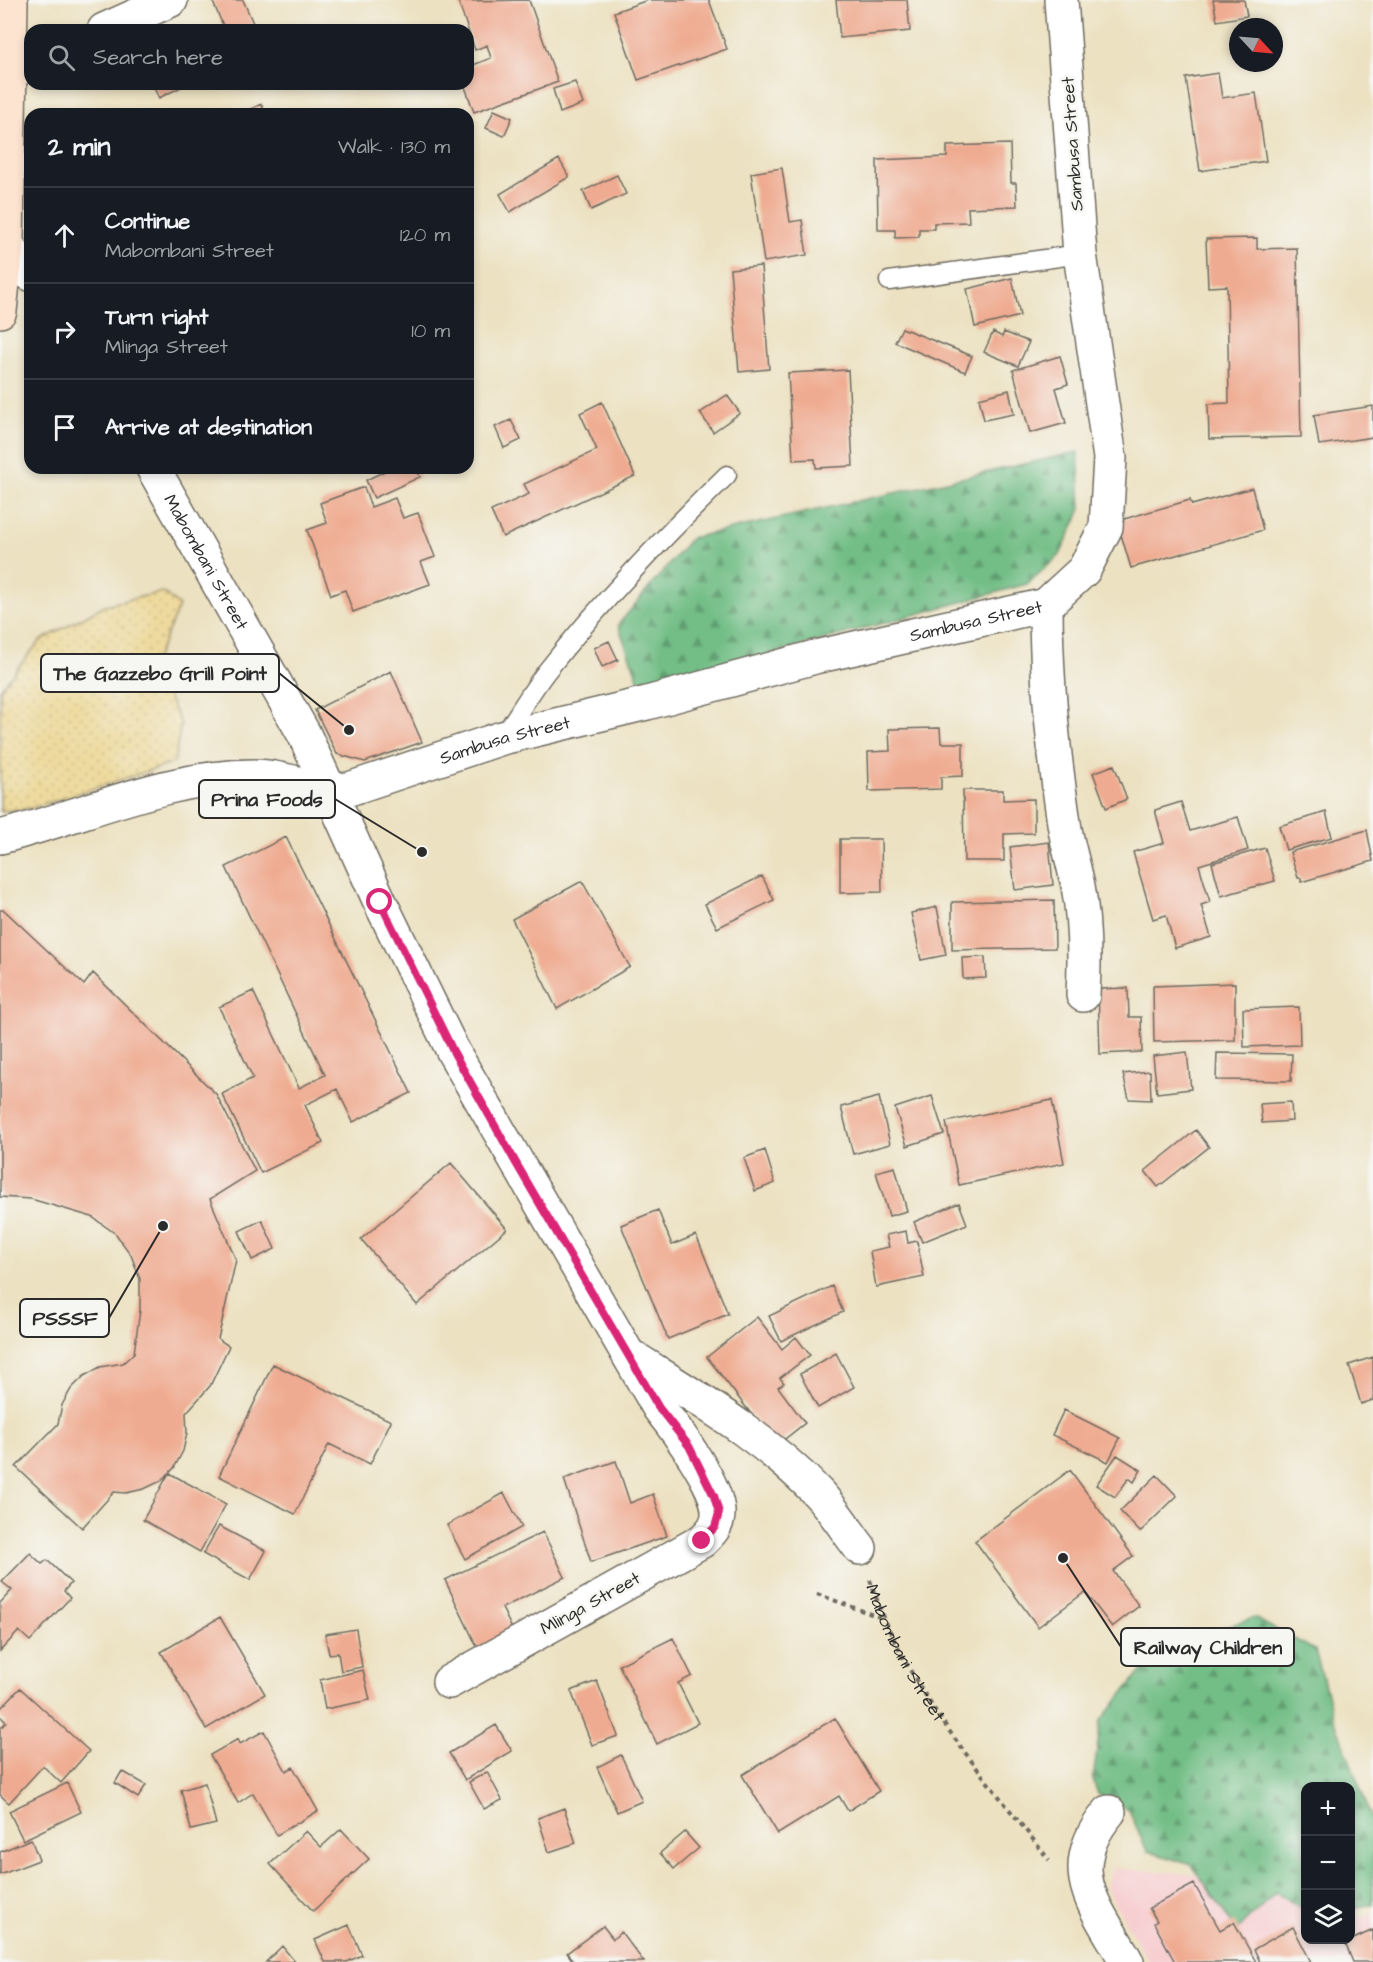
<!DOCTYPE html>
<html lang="en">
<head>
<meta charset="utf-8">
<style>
  :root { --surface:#171b24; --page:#242831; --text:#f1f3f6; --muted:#9ea1a6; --line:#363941 }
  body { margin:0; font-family:"Architects Daughter",sans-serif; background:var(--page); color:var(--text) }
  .controls { position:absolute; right:18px; bottom:18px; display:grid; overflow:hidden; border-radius:12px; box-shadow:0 3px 9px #0003 }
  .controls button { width:54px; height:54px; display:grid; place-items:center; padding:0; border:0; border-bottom:2px solid var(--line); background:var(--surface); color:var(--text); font:30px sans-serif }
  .compass { position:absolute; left:1229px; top:18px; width:54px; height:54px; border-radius:50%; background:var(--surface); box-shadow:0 3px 9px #0003; rotate:116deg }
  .stop { position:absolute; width:18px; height:18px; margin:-14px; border:4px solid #db2777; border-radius:50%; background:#fff }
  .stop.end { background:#db2777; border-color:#fff; box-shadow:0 2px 6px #0008 }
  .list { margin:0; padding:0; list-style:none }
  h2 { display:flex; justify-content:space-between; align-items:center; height:78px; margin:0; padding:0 24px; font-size:26px }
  h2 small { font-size:20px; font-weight:400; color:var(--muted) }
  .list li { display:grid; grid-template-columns:39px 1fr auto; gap:18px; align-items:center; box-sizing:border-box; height:96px; padding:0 24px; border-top:2px solid var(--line) }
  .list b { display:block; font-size:22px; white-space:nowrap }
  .list p { margin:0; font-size:20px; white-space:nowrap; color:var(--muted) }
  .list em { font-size:20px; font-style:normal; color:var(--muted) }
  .icon { flex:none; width:33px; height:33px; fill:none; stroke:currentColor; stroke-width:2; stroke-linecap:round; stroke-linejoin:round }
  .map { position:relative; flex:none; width:1373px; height:1962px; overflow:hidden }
  .search { position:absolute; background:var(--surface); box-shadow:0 3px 9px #0003; left:24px; top:24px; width:450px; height:66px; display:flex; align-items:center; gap:15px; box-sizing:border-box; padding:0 21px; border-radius:18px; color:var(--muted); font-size:22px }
  .panel { position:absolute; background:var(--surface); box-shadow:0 3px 9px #0003; left:24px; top:108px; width:450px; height:366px; border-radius:18px }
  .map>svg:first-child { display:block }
  .built { fill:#f7cfd1 }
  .forest { fill:url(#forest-firs); stroke:#4e7458; stroke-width:1.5 }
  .sand { fill:url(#sand-dots); stroke:#8c8264; stroke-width:1.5 }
  .building { fill:#efab91 }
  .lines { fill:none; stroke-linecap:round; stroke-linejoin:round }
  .lane-casing { stroke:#6f6b60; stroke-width:21 }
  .street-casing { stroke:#6f6b60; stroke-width:36 }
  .secondary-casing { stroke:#6f6b60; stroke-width:36 }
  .path { stroke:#6f6b60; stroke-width:4; stroke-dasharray:4.5 4.5; stroke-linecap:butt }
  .lane { stroke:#fff; stroke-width:18 }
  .street { stroke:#fff; stroke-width:33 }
  .secondary { stroke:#fde4d1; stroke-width:33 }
  .route { stroke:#db2777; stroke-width:8 }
  .labels { text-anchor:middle; stroke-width:5; stroke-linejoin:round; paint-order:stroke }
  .street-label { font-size:18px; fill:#2b2b2b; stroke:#f6f6f2 }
  .leader { fill:none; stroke:#2b2b2b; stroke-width:2 }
  .callout-dot { fill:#2b2b2b; stroke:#f6f6f2; stroke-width:2 }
  .callout { fill:#f6f6f2; stroke:#2b2b2b; stroke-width:2 }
  .callout-label { font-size:20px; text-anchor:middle; font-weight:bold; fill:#2b2b2b }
</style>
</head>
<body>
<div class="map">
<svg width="1373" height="1962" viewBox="0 0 1373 1962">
  <defs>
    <pattern id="forest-firs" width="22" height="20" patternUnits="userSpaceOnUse" patternTransform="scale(1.5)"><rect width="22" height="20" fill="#72be86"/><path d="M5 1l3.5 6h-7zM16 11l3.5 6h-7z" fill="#5e9b6e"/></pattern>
    <pattern id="sand-dots" width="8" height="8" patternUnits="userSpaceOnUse" patternTransform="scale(1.5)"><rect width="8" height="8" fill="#eeda9e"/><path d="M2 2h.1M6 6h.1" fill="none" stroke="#cb8" stroke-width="1.8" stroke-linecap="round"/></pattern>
  </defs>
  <rect width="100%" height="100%" fill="#f6f6f2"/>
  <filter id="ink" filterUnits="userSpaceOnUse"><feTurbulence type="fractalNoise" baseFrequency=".0167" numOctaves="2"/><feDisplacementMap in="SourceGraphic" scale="12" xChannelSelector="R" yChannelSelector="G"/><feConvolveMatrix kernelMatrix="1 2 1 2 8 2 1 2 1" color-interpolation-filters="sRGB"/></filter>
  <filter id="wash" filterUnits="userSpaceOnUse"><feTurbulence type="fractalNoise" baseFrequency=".008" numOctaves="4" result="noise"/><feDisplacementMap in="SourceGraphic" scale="24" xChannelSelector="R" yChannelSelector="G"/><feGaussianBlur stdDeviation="1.35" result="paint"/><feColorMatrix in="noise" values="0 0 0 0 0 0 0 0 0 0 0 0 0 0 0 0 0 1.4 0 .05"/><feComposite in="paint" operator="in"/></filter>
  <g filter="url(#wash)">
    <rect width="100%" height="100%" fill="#ece1c1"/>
    <path class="built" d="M1113 1868 1257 1879 1305 1898 1306 1940H1350L1351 1916 1359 1919 1373 1913V1962H1149L1106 1888Z"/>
    <path class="forest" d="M1078 452 1081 509 1060 555 1027 584 642 689 618 625 691 538Z
      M1254 1618 1315 1650 1334 1719 1373 1822V1904L1351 1908 1350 1786H1306L1305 1910 1276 1893 1236 1930 1192 1865 1147 1851 1129 1810 1098 1794 1093 1780 1101 1720 1163 1645Z"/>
    <path class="sand" d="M163 592 179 606 153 666 181 724 174 763 28 809 0 811V689L40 641 105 605Z"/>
    <g id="blocks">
      <path class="building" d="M212 0H243L256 30H225Z
        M529 0 558 82 474 112 464 84H468V67L491 58 487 45 475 50 458 1Z
        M648 0H709L727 49 638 80 614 12Z
        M836 0H907L910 31 840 38Z
        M1213 0H1244L1247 16 1217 21Z
        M1218 73 1222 98 1256 93 1266 161 1200 171 1186 78Z
        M575 82 583 104 560 113 553 89Z
        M152 84H187L159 98Z
        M261 104 266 114H241Z
        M494 110 512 118 504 136 486 128Z
        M1010 144 1011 183H1016L1017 206 968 208 969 222 934 223V229H919V237L895 238V230H878L877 160 947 157V146Z
        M559 159 569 177 510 212 500 194Z
        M782 168 790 222 802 220 807 255 764 262 751 173Z
        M617 175 626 194 591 210 583 191Z
        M1257 238V249L1297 248 1301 437 1209 439 1208 404 1229 403 1227 286 1208 287 1206 239Z
        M761 266 769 369 739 372 730 269Z
        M1012 278 1020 316 975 327 967 289Z
        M902 328 972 356 965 372 895 342Z
        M993 332 1002 337 1004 332 1029 342 1018 366 984 352Z
        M1060 356 1068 384 1056 388 1066 423 1030 433 1013 370Z
        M848 370 853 466 816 468 815 459 793 460 788 373Z
        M1009 390 1014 414 984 420 979 398Z
        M727 395 740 413 713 432 700 413Z
        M602 402 635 476 503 537 491 511 529 494 524 484 597 450 580 413Z
        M1373 406V437L1319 445 1314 415Z
        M511 420 521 440 504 448 495 427Z
        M391 468H416L420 477 374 498 366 480Z
        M364 487 371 507 395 498 403 518 418 513 435 557 421 562 430 584 353 612 345 590 331 595 307 530 327 523 320 503Z
        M1252 488 1263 530 1131 568 1117 521 1190 500 1192 505Z
        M609 641 618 660 602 667 594 648Z
        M391 671 422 742 365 762 337 754 315 710Z
        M940 728 941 743H963V776L941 777V789L869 791 868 752 890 751 889 729Z
        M1114 765 1127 799 1106 808 1093 773Z
        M963 790H1003V800L1034 799V833L1004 834V861H964Z
        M1181 802 1190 831 1238 817 1248 850 1199 865 1210 902 1201 905 1211 937 1175 948 1166 915 1153 919 1133 852 1164 843 1155 810Z
        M1326 812 1332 837 1286 850 1279 826Z
        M1367 830 1373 861 1301 882V878H1298L1290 852Z
        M286 837 411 1093 353 1122 337 1089 305 1105 323 1143 261 1173 222 1094 253 1078 219 1007 253 991 299 1088 325 1075 226 867Z
        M840 839H881L882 892 840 893Z
        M1049 842 1053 885 1015 890 1010 847Z
        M1265 848 1275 881 1221 896 1212 863Z
        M762 876 774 900 717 928 705 904Z
        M582 881 630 967 557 1009 512 919Z
        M1054 900 1055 948 952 950V902Z
        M937 907 946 955 921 960 911 913Z
        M0 910H4L84 985 93 973 216 1094 255 1171 210 1199 236 1260 218 1339 229 1346 210 1386 186 1413 187 1433 183 1451 174 1468 161 1481 144 1489 126 1493 114 1492 82 1528 16 1467 58 1424 62 1405 71 1389 84 1376 100 1367 123 1363 134 1353 140 1310V1279L131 1255 116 1234 92 1217 31 1199 0 1197Z
        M985 957 986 978 963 979 962 958Z
        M1235 983V1040L1154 1042 1153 986Z
        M1128 988 1129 1017H1141L1142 1052 1100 1054 1098 989Z
        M1299 1007 1300 1045 1244 1047 1243 1009Z
        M1187 1052 1191 1089 1157 1093 1153 1056Z
        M1217 1053 1292 1054 1291 1081 1216 1080Z
        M1150 1071 1151 1100 1129 1099 1123 1074Z
        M932 1096 944 1134 907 1146 895 1108Z
        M879 1097 890 1144 853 1154 841 1107Z
        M1052 1100 1064 1163 959 1185 946 1122Z
        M1291 1102 1292 1121 1262 1123 1260 1104Z
        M1196 1130 1209 1147 1158 1187 1145 1171Z
        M765 1150 775 1183 755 1191 744 1158Z
        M451 1163 507 1229 417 1305 361 1239Z
        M895 1167 907 1211 889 1216 876 1172Z
        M959 1203 967 1224 922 1242 914 1222Z
        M658 1210 672 1245 696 1235 728 1314 668 1339 621 1225Z
        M262 1220 275 1249 252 1260 239 1231Z
        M906 1231 908 1243 917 1241 924 1277 876 1287 870 1251 889 1247 886 1235Z
        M832 1286 843 1312 781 1341 769 1316Z
        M757 1317 782 1349 796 1337 810 1355 780 1378 784 1383 778 1387 805 1423 776 1446 707 1357Z
        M836 1353 854 1387 818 1408 800 1374Z
        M1373 1357V1400L1361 1404 1349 1365Z
        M273 1364 391 1421 370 1464 329 1444 295 1514 219 1476Z
        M1064 1410 1120 1438 1108 1462 1052 1435Z
        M1117 1455 1141 1470 1134 1482 1129 1478 1115 1497 1096 1485Z
        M616 1461 630 1503 653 1494 667 1536 591 1562 564 1479Z
        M1070 1470 1133 1556 1113 1571 1139 1606 1112 1627 1085 1592 1038 1627 975 1541Z
        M169 1473 226 1504 200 1552 143 1520Z
        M1157 1475 1177 1496 1140 1532 1120 1511Z
        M504 1493 522 1527 465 1559 447 1525Z
        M219 1526 266 1551 250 1580 203 1554Z
        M543 1532 565 1577 502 1608 513 1631 478 1649 445 1580Z
        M30 1553 42 1564 47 1560 71 1583 64 1591 70 1598 30 1641 19 1631 0 1651V1603L12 1590 2 1582Z
        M220 1617 265 1694 206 1729 161 1652Z
        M356 1629 362 1667 341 1671 338 1653 329 1654 325 1634Z
        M673 1638 692 1676 678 1683 698 1723 657 1744 619 1665Z
        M363 1670 370 1700 325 1709 320 1680Z
        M597 1681 618 1736 592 1745 571 1691Z
        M20 1688 89 1751 61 1783 43 1766 9 1803 0 1795V1729L6 1722 0 1716V1709Z
        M835 1718 879 1791 848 1811 839 1796 778 1834 742 1775Z
        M496 1725 512 1751 465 1780 449 1753Z
        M264 1731 286 1771 293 1767 318 1811 277 1835 253 1793 238 1803 210 1755 238 1739 240 1744Z
        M621 1755 642 1801 617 1812 597 1767Z
        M122 1771 146 1785 138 1798 115 1783Z
        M487 1772 502 1800 484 1809 469 1782Z
        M67 1783 81 1812 23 1840 9 1811Z
        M205 1783 216 1824 191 1830 181 1790Z
        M564 1808 576 1843 549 1852 538 1818Z
        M341 1829 369 1859 313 1911 270 1864 306 1831 321 1847Z
        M685 1832 699 1848 674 1869 660 1853Z
        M31 1839 39 1860 0 1875V1852Z
        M1194 1884 1220 1930 1234 1922 1256 1962H1175L1154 1923 1157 1921 1149 1908Z
        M349 1925 362 1955 347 1962H325L315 1940Z
        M603 1926 613 1939 621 1932 644 1962H574L567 1953Z
        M1293 1927 1311 1962H1260L1254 1949Z
        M1373 1930V1962H1353L1345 1943Z
        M282 1946 295 1962H266Z"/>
    </g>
  </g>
  <g filter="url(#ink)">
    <use href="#blocks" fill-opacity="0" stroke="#6f6b60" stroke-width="1.5"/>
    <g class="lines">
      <g class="lane-casing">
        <path id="lane" d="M889 281 1080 254
          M502 738C517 716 530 693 546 672 601 602 663 538 727 475"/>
      </g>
      <g class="street-casing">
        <g id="street">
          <path d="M104 30 171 0"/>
          <path d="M11 72 30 63"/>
          <path d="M7 245 30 274"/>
          <path id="s2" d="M153 468 304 734 380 902 454 1053 659 1408C675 1428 720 1488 718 1514 718 1526 710 1533 702 1541L449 1682"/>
          <path d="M1046 605C1046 679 1053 750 1064 823 1067 844 1074 865 1078 886 1085 922 1085 958 1083 995"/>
          <path id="s3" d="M0 837C84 816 166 776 254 776 287 776 316 793 349 789L502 738 647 703 815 657 1046 605 1084 570 1106 527 1110 458 1080 254 1061 0"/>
          <path d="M634 1358C698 1399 766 1438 818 1493 834 1510 846 1530 860 1548"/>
          <path d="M1109 1812C1060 1870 1096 1907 1127 1962"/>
        </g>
      </g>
      <g class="secondary-casing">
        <path id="secondary" d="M0 311 7 245 11 0"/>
      </g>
      <g class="path">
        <path id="s1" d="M870 1580C906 1691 980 1770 1049 1860"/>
        <path d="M817 1594 882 1618"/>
      </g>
      <use href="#lane" class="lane"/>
      <use href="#street" class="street"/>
      <use href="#secondary" class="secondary"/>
    </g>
  </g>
  <g class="lines" filter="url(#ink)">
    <path class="route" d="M380 902 454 1053 516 1163 659 1408 689 1446 714 1496 719 1513 715 1527 702 1541"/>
  </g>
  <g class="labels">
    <g class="street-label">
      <text transform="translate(1072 144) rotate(-94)" y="6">Sambusa Street</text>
      <text dy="6" stroke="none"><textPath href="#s2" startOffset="108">Mabombani Street</textPath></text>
      <text dy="6" stroke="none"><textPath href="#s3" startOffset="1008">Sambusa Street</textPath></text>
      <text dy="6" stroke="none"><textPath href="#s3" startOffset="522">Sambusa Street</textPath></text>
      <text transform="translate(590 1603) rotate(-29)" y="6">Mlinga Street</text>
      <text dy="6" stroke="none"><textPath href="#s1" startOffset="81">Mabombani Street</textPath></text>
    </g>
  </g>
  <path class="leader" d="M349 730L279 673M422 852L335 799M163 1226L109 1318M1063 1558L1121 1647"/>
  <g class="callout-dot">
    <circle cx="349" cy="730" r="6"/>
    <circle cx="422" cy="852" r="6"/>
    <circle cx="163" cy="1226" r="6"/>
    <circle cx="1063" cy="1558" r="6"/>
  </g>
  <g class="callout">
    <rect x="41" y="654" width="238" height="38" rx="6"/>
    <rect x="199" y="780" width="136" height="38" rx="6"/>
    <rect x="20" y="1299" width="89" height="38" rx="6"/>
    <rect x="1121" y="1628" width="173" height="38" rx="6"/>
  </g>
  <g class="callout-label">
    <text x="160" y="680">The Gazzebo Grill Point</text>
    <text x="267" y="806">Prina Foods</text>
    <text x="65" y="1325">PSSSF</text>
    <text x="1208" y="1654">Railway Children</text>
  </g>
</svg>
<div class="controls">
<button>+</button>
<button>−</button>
<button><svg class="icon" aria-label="layers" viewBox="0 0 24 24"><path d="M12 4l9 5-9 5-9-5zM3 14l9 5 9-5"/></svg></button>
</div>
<svg class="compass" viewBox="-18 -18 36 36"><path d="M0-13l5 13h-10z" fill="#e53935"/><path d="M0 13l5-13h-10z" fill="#9ea1a6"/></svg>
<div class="stop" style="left:380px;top:902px"></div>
<div class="stop end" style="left:702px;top:1541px"></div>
<div class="search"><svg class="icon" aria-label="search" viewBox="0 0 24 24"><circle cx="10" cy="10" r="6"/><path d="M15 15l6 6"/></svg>Search here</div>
<section class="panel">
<h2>2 min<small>Walk · 130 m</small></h2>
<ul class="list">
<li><svg class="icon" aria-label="ahead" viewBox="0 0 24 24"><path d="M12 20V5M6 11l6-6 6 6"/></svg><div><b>Continue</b><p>Mabombani Street</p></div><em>120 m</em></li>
<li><svg class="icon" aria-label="right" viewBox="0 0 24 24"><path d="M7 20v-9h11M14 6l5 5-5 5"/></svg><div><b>Turn right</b><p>Mlinga Street</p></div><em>10 m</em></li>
<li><svg class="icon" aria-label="arrive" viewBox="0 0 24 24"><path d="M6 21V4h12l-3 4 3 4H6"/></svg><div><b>Arrive at destination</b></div></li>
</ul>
</section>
</div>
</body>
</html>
